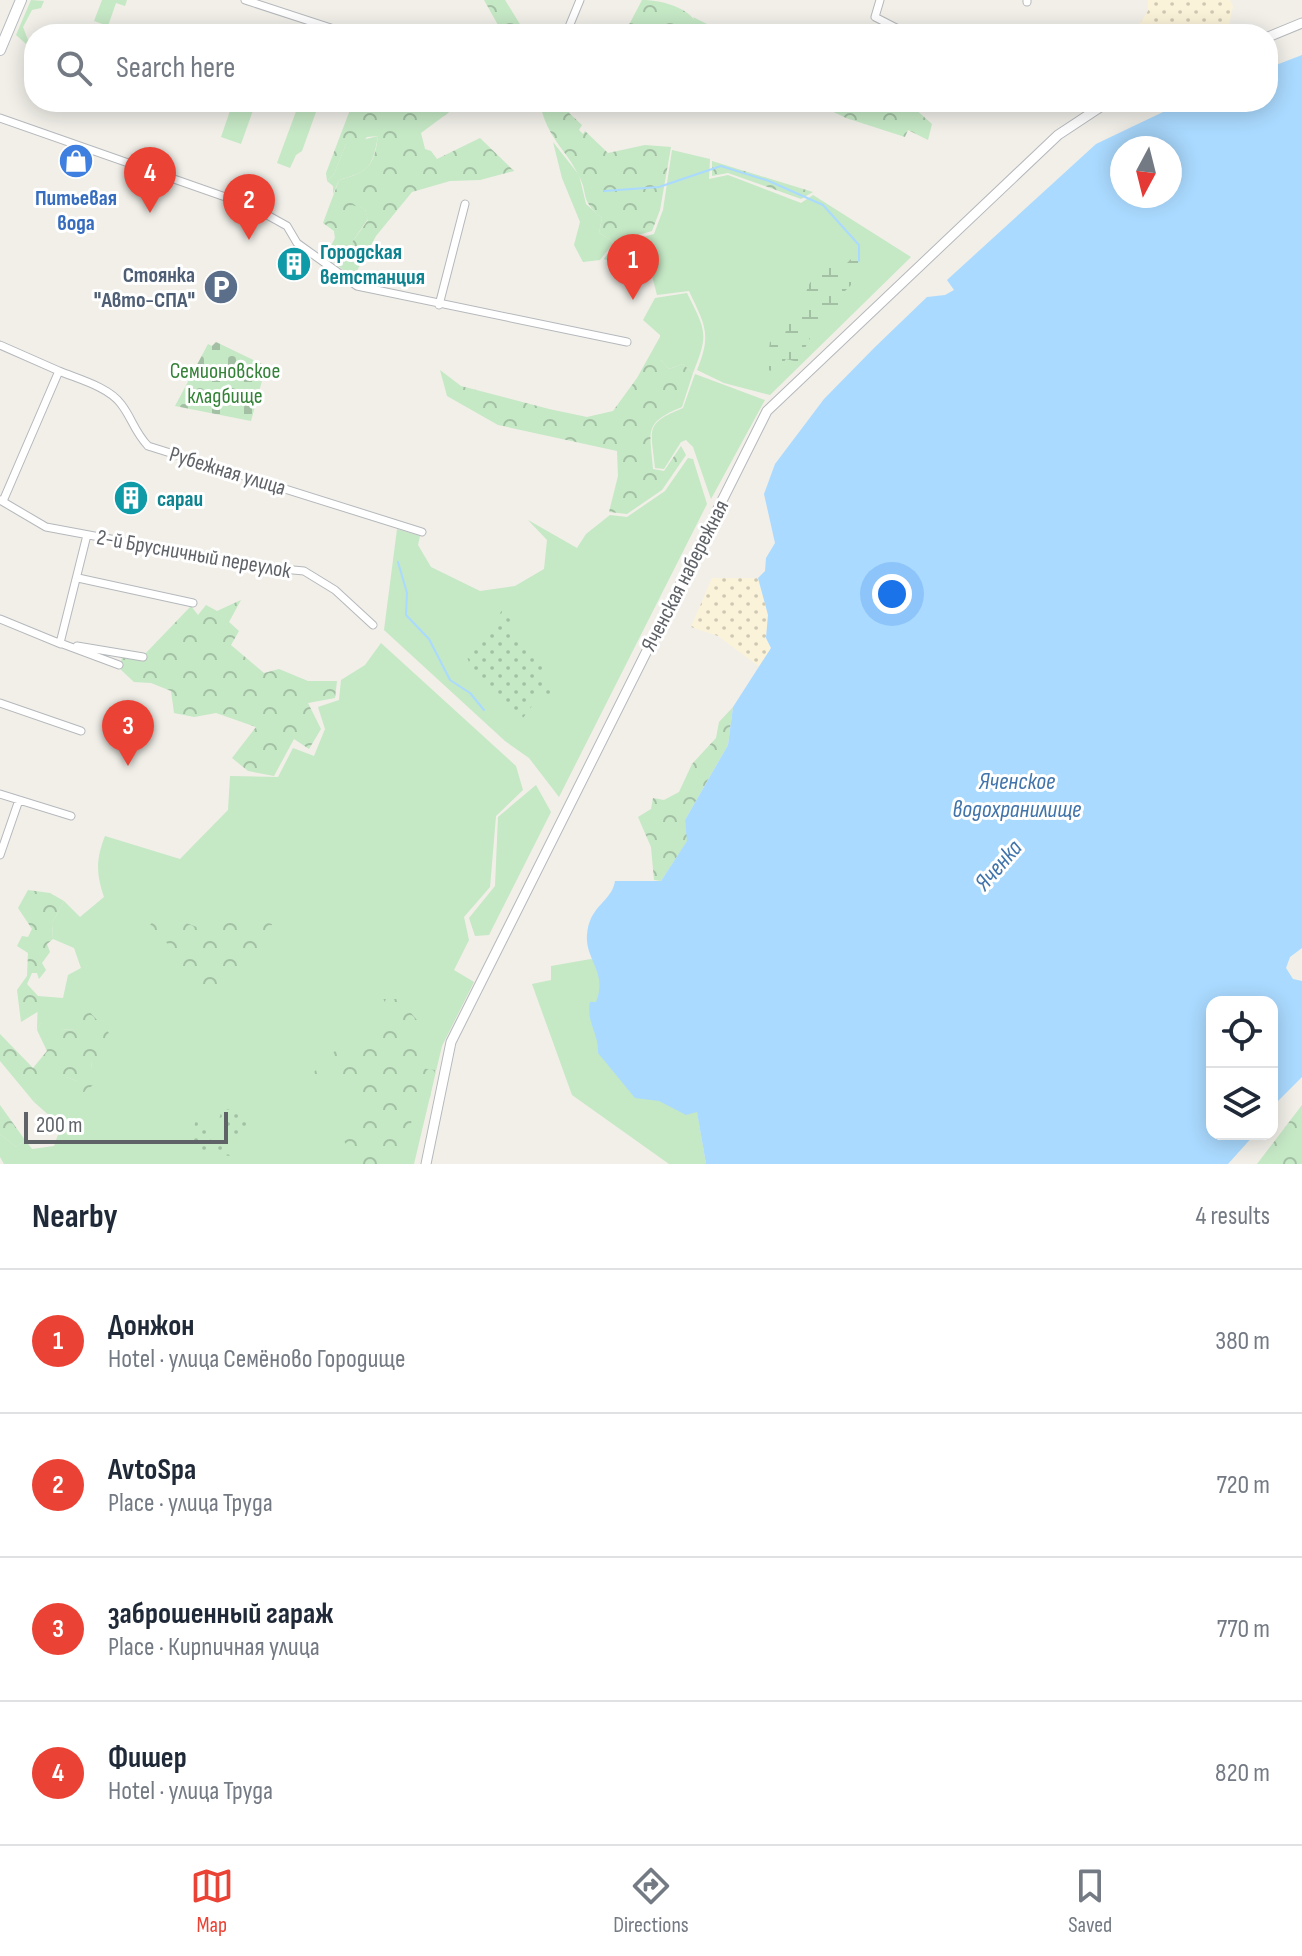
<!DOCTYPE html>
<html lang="en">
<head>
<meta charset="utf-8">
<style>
  :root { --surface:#fff; --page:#f2f2f3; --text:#1f2937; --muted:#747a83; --line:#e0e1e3; --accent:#ea4335 }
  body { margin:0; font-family:"Sofia Sans Condensed",sans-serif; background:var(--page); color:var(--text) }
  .controls { position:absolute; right:24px; bottom:24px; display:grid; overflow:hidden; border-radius:16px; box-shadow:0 4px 20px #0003 }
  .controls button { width:72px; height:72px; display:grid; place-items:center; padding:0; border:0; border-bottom:2px solid var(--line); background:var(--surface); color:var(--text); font:40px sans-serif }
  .compass { position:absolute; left:1110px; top:136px; width:72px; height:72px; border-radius:50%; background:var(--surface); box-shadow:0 4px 20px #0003; rotate:187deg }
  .scale { position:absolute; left:24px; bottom:20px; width:204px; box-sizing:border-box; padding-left:8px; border:4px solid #5f6368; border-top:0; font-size:22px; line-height:28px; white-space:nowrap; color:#5f6368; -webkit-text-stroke:6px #fff; paint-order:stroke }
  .you { position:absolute; left:892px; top:594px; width:28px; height:28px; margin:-20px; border:6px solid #fff; border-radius:50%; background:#1a73e8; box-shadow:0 0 0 12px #1a73e833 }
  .badge { display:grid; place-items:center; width:52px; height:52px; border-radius:50%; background:var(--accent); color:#fff; font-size:26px; font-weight:700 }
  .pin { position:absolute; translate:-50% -66px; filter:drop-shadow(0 2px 4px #0008) }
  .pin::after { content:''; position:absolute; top:42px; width:28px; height:24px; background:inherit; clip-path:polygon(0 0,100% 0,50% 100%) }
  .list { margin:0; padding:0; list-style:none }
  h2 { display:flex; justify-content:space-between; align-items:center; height:104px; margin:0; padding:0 32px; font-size:34px }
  h2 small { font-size:26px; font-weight:400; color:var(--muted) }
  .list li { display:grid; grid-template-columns:52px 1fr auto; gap:24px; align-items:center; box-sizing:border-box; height:144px; padding:0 32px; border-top:2px solid var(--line) }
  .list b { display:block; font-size:30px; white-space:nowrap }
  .list p { margin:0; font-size:26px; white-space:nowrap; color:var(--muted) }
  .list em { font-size:26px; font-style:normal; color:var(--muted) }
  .icon { flex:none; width:44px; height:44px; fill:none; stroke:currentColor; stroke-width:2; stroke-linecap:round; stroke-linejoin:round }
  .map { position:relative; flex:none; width:1302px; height:1164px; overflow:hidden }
  .search { position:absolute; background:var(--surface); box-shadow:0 4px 20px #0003; left:24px; right:24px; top:24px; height:88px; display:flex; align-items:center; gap:20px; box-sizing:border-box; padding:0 28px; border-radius:32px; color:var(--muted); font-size:30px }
  .sheet { height:680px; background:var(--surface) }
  nav { display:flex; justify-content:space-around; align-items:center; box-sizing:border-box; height:112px; border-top:2px solid var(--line); background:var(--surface); font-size:22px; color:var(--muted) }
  nav a { display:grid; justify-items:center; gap:4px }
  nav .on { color:var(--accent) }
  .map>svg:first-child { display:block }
  .green { fill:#c5e8c5 }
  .forest { fill:url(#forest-crowns) }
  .wetland { fill:url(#wetland-marsh) }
  .sand { fill:url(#sand-dots) }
  .cemetery { fill:url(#cemetery-stones) }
  .garden { fill:url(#garden-dots) }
  .water { fill:#aadaff; fill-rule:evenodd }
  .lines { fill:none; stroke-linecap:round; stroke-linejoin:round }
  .stream { stroke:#aadaff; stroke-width:2 }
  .minor-casing { stroke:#b5b8bc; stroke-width:9 }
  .tertiary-casing { stroke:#b5b8bc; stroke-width:11 }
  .secondary-casing { stroke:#b6babf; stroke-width:12 }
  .minor { stroke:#fff; stroke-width:7 }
  .tertiary { stroke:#fff; stroke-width:9 }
  .secondary { stroke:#fff; stroke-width:10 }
  .labels { text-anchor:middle; stroke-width:6; stroke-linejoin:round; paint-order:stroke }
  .shop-label { font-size:22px; font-weight:bold; fill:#366cbe; stroke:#fff }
  .culture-label { font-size:22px; font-weight:bold; fill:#0d838f; stroke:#fff; text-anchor:start }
  .service-label { font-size:22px; font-weight:bold; fill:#4e5e75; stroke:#fff; text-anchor:end }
  .park-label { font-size:22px; fill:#348238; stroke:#fff }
  .street-label { font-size:22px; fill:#5f6368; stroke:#fff }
  .water-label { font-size:24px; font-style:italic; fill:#4174aa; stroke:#fff }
</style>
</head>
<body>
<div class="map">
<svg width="1302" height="1164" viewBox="0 0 1302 1164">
  <defs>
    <pattern id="forest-crowns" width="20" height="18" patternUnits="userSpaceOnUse" patternTransform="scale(2)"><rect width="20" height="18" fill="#c5e8c5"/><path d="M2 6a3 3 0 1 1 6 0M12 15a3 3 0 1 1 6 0" fill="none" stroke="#a3c0a4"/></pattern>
    <pattern id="wetland-marsh" width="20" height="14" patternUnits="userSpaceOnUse" patternTransform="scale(2)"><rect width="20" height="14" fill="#c5e8c5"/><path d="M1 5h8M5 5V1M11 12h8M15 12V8" fill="none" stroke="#a3c0a4"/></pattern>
    <pattern id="sand-dots" width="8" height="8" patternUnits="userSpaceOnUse" patternTransform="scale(2)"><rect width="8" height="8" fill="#fbf3d9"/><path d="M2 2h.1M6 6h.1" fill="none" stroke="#cec8b4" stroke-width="1.8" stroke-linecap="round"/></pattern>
    <pattern id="cemetery-stones" width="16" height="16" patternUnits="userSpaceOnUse" patternTransform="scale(2)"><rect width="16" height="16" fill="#c5e8c5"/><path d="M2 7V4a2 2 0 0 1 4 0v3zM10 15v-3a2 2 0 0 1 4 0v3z" fill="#a3c0a4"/></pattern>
    <pattern id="garden-dots" width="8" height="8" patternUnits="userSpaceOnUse" patternTransform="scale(2)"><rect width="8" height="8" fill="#c5e8c5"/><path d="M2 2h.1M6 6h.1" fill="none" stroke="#a3c0a4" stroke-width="1.8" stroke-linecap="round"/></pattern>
  </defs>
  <rect width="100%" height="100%" fill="#f1efe8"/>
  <path class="green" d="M31 0 44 1 41 8 32 10 23 27 28 40 26 44 16 35Z
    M102 0H127L125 6 116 3 108 26 94 21Z
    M693 17 727 34H700Z
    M233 102H256L241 144 221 137Z
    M298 106 316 112 302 151 296 155 290 168 277 163Z
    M378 136C372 168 370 171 339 180L333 194V186L327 181 334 174 346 144Z
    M553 142 579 175 586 204 602 218 599 233 614 242 600 260 583 262 574 245 580 222 562 178Z
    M672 150 710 159 709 179 728 175 801 203 813 195 911 257 770 395 724 383 697 370C712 334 705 325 689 291L657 295 652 276 604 259 614 245 654 234 663 210Z
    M352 204 365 209 368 219 350 245 326 256Z
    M687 293C706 331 709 333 693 373L683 364 669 369 661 360 660 335 643 320 655 298Z
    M695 374 765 400 711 499 693 447 686 440 681 442 664 469 655 468C651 428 644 424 683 408Z
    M688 458 693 459 707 504 559 797 529 758 505 741 384 630 397 529 420 536 418 545 431 567 480 591 515 586 544 569 547 540 528 520 577 548 586 534 610 515 627 517 665 491Z
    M381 643 516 766 523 790 496 816 490 887 464 917 469 940 454 970 474 982 442 1046 414 1164H4L0 1157V1134L16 1147 25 1140 32 1149 54 1146 61 1126 34 1102 45 1077H66L77 1081 91 1070 92 1060 77 1029 60 1030 41 1023 37 1030 38 996 63 998 68 975 81 968 74 948 53 939 52 923 64 901 80 917 104 897C96 873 96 859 105 836L180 859 228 810 230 776 278 777 293 748 314 756 325 729 318 707 339 700 341 680 365 665Z
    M536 785 551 812 489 935 475 936 469 918 495 886 498 817Z
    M591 959 597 962 601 989 697 1111 706 1164H669L572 1095 532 984 551 980V966Z"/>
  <path class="forest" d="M484 0H505L526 34H503Z
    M642 0C663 0 698 9 700 34H663L652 25 643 34H617L630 23Z
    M353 102 379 108 383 105 396 108 395 102H451L452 110 421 133 425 149 431 151 437 159 480 138 514 171 480 180 450 181 412 192 376 236 353 278 326 256 350 245 368 220 365 209 352 205 335 239 334 231 323 223 339 180C368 172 374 167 378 136L367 137 360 145 346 144 334 174 327 181 326 173Z
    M546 102H571L576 106 569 113 582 125 579 130 583 134 585 131 608 153 645 145 671 147 660 210 652 231 614 242 599 233 602 218C578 198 590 196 578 174 566 150 551 141 542 112Z
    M813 102H914L913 107 932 124 928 140 908 130 905 137 846 118Z
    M712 161 813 192 801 199 728 173 712 176Z
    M661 335V360L669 369 683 364 693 373 682 407C643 423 650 430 653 469L664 471 681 446 686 455 662 490 627 514 609 512 618 476 617 451 498 425 447 396 440 370 461 386 549 409 587 417 613 411 637 378Z
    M241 600 229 622 239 631 231 645 264 673 279 669 308 681H337L335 698 308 703 321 729 309 749 294 739 274 776 248 771 232 758 256 727 216 713 194 717 174 713 171 691 151 683 134 682 119 668 124 651 144 655 191 606 198 615 206 605 217 611Z
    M733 707 728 745 685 820 688 840 661 881 654 880 651 847 638 817 651 809 653 798 664 800 679 792 692 764 716 738 719 722Z
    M28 890 50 893 64 901 52 923 53 939 47 944 50 952 42 963 46 970 39 979 37 973H32L27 984 38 996 39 1011 21 1022 17 990 27 976 28 953 17 946 22 936 28 937 32 929 18 908Z
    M226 912 272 924 260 972 229 971 216 1004 182 978V959L150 925 160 913 202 929Z
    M383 999H399L417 1020 420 1068 435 1070 430 1098 423 1099 412 1110 410 1144 384 1164H357L339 1132 369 1105 354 1086 311 1075 349 1037 359 1044 365 1024 382 1033 395 1018Z
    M86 1008 109 1033 106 1059 92 1060 91 1070 97 1082 80 1095 73 1093 77 1081 66 1077H46L34 1102 0 1061V1034L33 1068 47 1051 37 1030 41 1023 55 1024 60 1030 76 1029 78 1017Z
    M0 1105 25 1140 16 1147 0 1134Z
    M1302 1105V1164H1257Z"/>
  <path class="wetland" d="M854 256 862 265 857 279 844 292 841 305 814 330 798 362 786 359 776 373 766 369 770 342 784 336 789 323 803 309C805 284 817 262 845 265Z"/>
  <path class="sand" d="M1148 0H1230L1233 6 1227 34H1133L1148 11Z
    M712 578H758L768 615 766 638 771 648 760 667 718 636 691 627Z"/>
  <path class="cemetery" d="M216 342 266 366 251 421 175 406 208 344 212 346Z"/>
  <path class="garden" d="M502 610 514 624V636L547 665 542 676 554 691 544 699 540 695 523 718 475 678 467 657 484 640Z
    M222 1108 242 1112 240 1119 247 1121 243 1138 222 1134 224 1126 218 1124Z
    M196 1119 209 1125 207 1138 221 1144 230 1156 200 1151 202 1143 191 1140Z"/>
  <path class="water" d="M1302 55V948L1290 957 1286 968 1293 979 1302 981V1077L1272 1107V1002H1212V1134H1255L1228 1164H706L697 1112 686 1115 659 1101 635 1098 598 1053C599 1033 586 1023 590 1002H596C608 972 585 960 587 935 589 905 612 902 615 881H661L687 841 685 820 728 745 733 707 771 648 766 638 768 615 758 578 765 571 766 558 775 543 764 494 775 464 824 399 874 348 927 297 945 295 954 290 947 280 1096 144 1184 102H1268V68ZM1122 148H1170V196H1122Z"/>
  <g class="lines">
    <path class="stream" d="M604 191 659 187 721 166 769 181 823 205 859 245V261
      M398 562 407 593 406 615 429 639 450 680 470 693 484 710"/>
    <g class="minor-casing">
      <path id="minor" d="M245 0 340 31
        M880 0 875 17 908 34
        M1027 0V2
        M566 34 580 0
        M0 118 251 206 287 226 297 243 357 286 627 342
        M439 305 465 204
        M0 345 59 371 3 501
        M59 371C78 379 109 387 121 404 132 418 134 431 148 446L422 532
        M0 500 46 527 261 567 304 571 335 590 373 625
        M87 535 60 643 119 665
        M78 578 193 603
        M0 619 61 644
        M77 646 143 657
        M0 703 81 731
        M0 794 71 816
        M0 855 19 800"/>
    </g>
    <g class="tertiary-casing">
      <path id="tertiary" d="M1268 37 1302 23
        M426 1164 451 1042 767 411 1058 135 1108 102"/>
    </g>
    <g class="secondary-casing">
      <path id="secondary" d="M0 50 21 0"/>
    </g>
    <use href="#minor" class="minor"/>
    <use href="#tertiary" class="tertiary"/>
    <use href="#secondary" class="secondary"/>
  </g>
  <defs>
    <g id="shop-disc" transform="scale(1.8)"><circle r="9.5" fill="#3f7fe0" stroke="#fff"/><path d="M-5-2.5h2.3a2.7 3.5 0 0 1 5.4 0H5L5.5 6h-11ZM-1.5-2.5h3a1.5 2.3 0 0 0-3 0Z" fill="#fff"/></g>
    <g id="building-disc" transform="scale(1.8)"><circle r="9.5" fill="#0f9aa8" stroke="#fff"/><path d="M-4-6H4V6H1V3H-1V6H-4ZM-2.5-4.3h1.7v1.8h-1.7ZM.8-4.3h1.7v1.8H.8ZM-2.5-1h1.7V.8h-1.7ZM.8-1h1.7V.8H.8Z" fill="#fff"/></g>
    <g id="parking-disc" transform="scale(1.8)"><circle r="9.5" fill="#5c6f8a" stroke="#fff"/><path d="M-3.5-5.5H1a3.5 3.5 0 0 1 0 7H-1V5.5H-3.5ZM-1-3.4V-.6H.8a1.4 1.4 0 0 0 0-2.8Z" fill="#fff"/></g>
  </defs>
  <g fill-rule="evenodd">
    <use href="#shop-disc" x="76" y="161"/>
    <use href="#building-disc" x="294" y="264"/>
    <use href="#parking-disc" x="221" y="287"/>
    <use href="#building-disc" x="131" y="498"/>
  </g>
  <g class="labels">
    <g class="shop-label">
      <text x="76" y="205">Питьевая<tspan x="76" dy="25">вода</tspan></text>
    </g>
    <g class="culture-label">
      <text x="320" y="259">Городская<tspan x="320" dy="25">ветстанция</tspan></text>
      <text x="157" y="506">сараи</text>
    </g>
    <g class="service-label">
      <text x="195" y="282">Стоянка<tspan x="195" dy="25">"Авто-СПА"</tspan></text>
    </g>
    <g class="park-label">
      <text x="225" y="378">Семионовское<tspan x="225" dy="25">кладбище</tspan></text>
    </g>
    <g class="street-label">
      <text transform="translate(228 470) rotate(17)" y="8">Рубежная улица</text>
      <text transform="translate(194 553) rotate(10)" y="8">2-й Брусничный переулок</text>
      <text transform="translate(684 575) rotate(-63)" y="8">Яченская набережная</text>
    </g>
    <g class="water-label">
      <text x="1017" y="789">Яченское<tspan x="1017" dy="28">водохранилище</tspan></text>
      <text transform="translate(998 865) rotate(-49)" y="8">Яченка</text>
    </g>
  </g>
</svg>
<div class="controls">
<button><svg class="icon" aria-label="locate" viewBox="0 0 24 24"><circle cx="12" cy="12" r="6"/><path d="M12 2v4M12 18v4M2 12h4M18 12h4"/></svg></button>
<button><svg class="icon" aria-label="layers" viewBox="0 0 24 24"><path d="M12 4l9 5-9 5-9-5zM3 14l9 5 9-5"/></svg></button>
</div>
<svg class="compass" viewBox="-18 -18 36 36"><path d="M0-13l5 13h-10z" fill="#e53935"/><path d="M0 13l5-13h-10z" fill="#747a83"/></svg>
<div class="scale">200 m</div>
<div class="you"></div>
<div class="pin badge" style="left:633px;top:300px">1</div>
<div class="pin badge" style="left:249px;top:240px">2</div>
<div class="pin badge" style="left:128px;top:766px">3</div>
<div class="pin badge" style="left:150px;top:213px">4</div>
<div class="search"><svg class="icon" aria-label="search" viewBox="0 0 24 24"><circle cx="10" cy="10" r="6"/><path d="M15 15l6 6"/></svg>Search here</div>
</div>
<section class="sheet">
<h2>Nearby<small>4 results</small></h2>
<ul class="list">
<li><span class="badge">1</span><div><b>Донжон</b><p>Hotel · улица Семёново Городище</p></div><em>380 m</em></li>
<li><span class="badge">2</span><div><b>AvtoSpa</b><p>Place · улица Труда</p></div><em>720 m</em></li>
<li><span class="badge">3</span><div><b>заброшенный гараж</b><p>Place · Кирпичная улица</p></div><em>770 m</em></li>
<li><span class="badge">4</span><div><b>Фишер</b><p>Hotel · улица Труда</p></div><em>820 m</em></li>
</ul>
</section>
<nav>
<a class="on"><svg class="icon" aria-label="map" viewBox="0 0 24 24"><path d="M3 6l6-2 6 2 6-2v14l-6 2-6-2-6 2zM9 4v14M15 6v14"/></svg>Map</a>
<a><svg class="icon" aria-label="directions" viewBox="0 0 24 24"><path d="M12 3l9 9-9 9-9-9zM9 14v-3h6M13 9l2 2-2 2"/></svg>Directions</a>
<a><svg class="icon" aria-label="saved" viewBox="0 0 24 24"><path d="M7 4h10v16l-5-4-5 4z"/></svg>Saved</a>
</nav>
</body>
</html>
